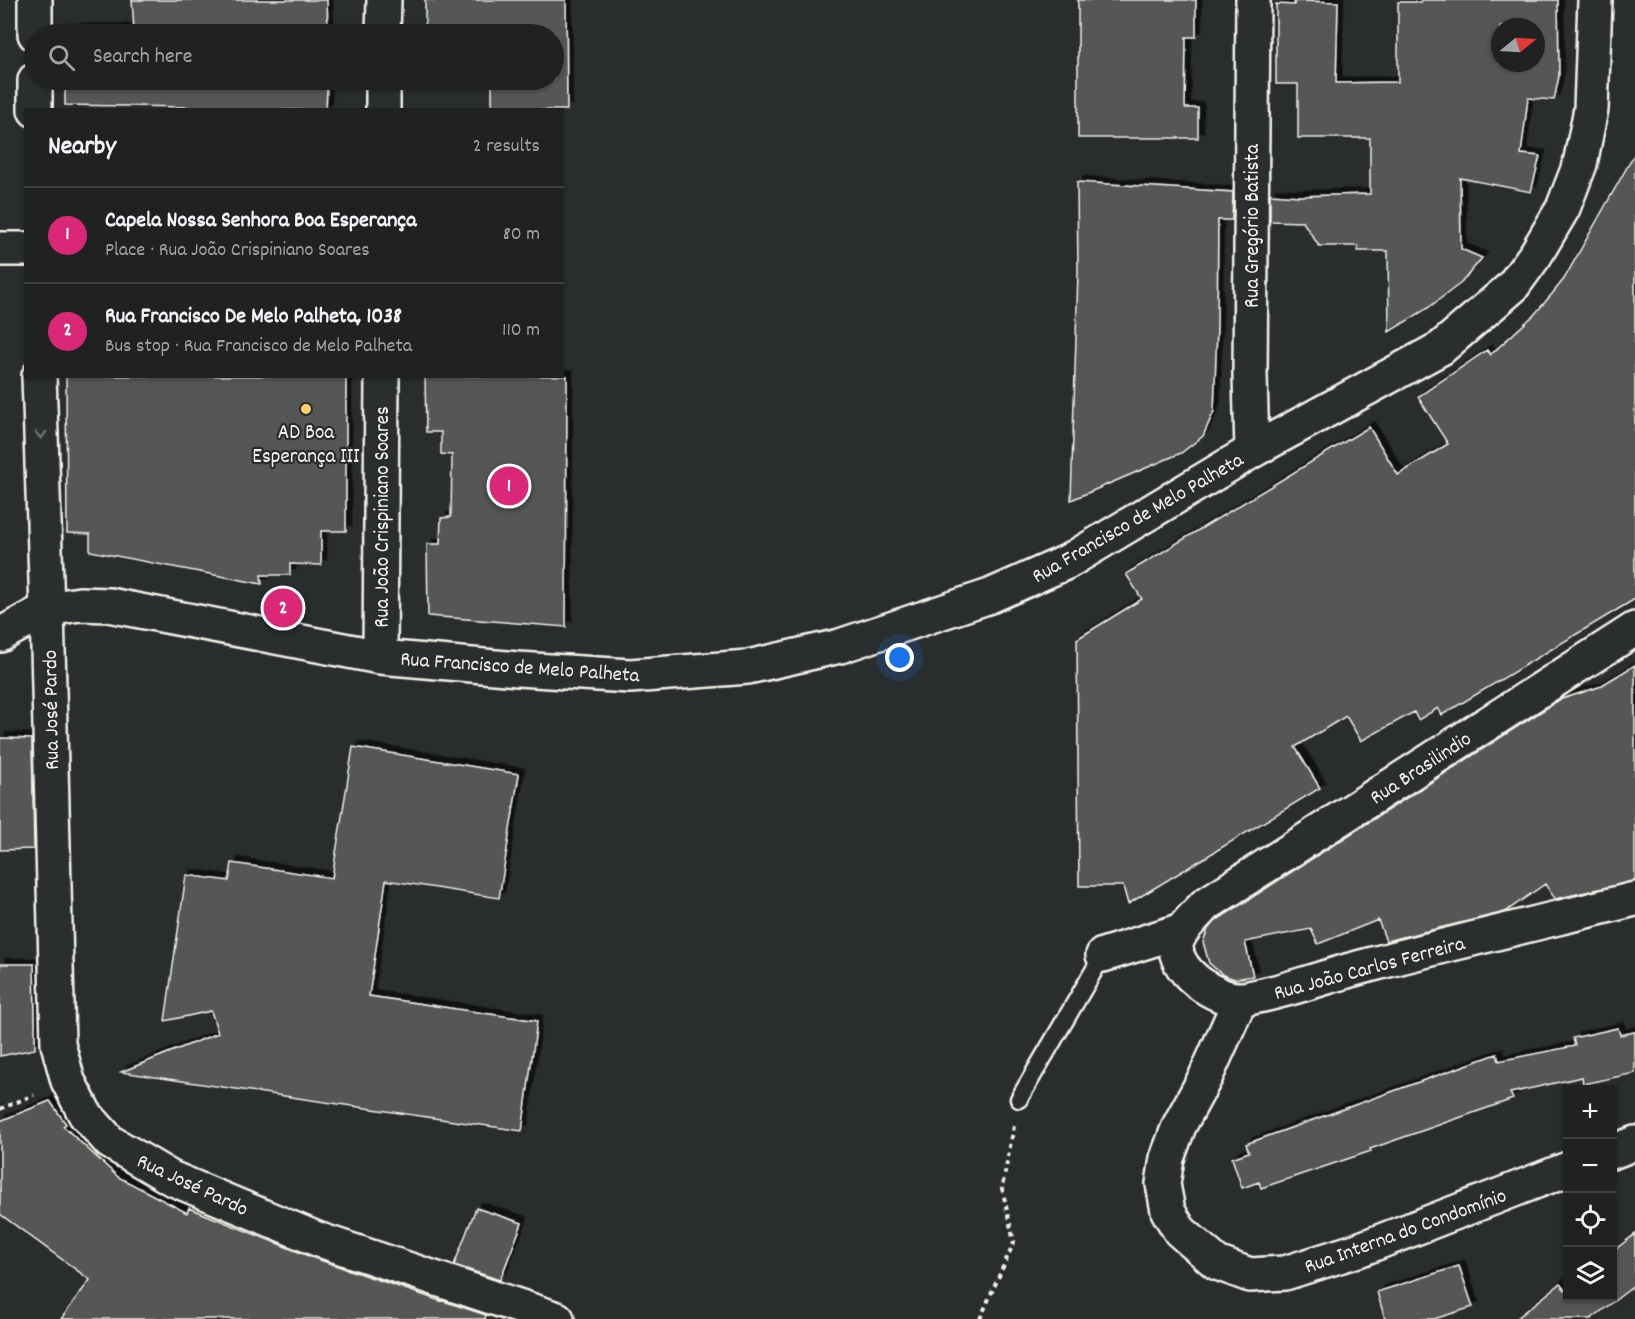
<!DOCTYPE html>
<html lang="en">
<head>
<meta charset="utf-8">
<style>
  :root { --surface:#202222; --page:#2d2f2f; --text:#f1f3f6; --muted:#a2a4a5; --line:#3d3f40; --accent:#db2777 }
  body { margin:0; font-family:Dekko,sans-serif; background:var(--page); color:var(--text) }
  .controls { position:absolute; right:18px; bottom:18px; display:grid; overflow:hidden; border-radius:0px; box-shadow:0 2px 4px #0004 }
  .controls button { width:54px; height:54px; display:grid; place-items:center; padding:0; border:0; border-bottom:2px solid var(--line); background:var(--surface); color:var(--text); font:30px sans-serif }
  .compass { position:absolute; left:1491px; top:18px; width:54px; height:54px; border-radius:50%; background:var(--surface); box-shadow:0 2px 4px #0004; rotate:72deg }
  .you { position:absolute; left:900px; top:658px; width:21px; height:21px; margin:-15px; border:4px solid #fff; border-radius:50%; background:#1a73e8; box-shadow:0 0 0 9px #1a73e833 }
  .badge { display:grid; place-items:center; width:39px; height:39px; border-radius:50%; background:var(--accent); color:#fff; font-size:20px; font-weight:700 }
  .pin { position:absolute; translate:-50% -50%; border:3px solid #fff; box-shadow:0 2px 6px #0006 }
  .list { margin:0; padding:0; list-style:none }
  h2 { display:flex; justify-content:space-between; align-items:center; height:78px; margin:0; padding:0 24px; font-size:26px }
  h2 small { font-size:20px; font-weight:400; color:var(--muted) }
  .list li { display:grid; grid-template-columns:39px 1fr auto; gap:18px; align-items:center; box-sizing:border-box; height:96px; padding:0 24px; border-top:2px solid var(--line) }
  .list b { display:block; font-size:22px; white-space:nowrap }
  .list p { margin:0; font-size:20px; white-space:nowrap; color:var(--muted) }
  .list em { font-size:20px; font-style:normal; color:var(--muted) }
  .icon { flex:none; width:33px; height:33px; fill:none; stroke:currentColor; stroke-width:2; stroke-linecap:round; stroke-linejoin:round }
  .map { position:relative; flex:none; width:1635px; height:1319px; overflow:hidden }
  .search { position:absolute; background:var(--surface); box-shadow:0 2px 4px #0004; left:24px; top:24px; width:540px; height:66px; display:flex; align-items:center; gap:15px; box-sizing:border-box; padding:0 21px; border-radius:33px; color:var(--muted); font-size:22px }
  .panel { position:absolute; background:var(--surface); box-shadow:0 2px 4px #0004; left:24px; top:108px; width:540px; height:270px; border-radius:0px }
  .map>svg:first-child { display:block }
  .building { fill:#555756; stroke:#f4f1e8; stroke-width:1.5; fill-rule:evenodd; filter:url(#shadow) }
  .lines { fill:none; stroke-linecap:round; stroke-linejoin:round }
  .lane-casing { stroke:#f4f1e8; stroke-width:21 }
  .street-casing { stroke:#f4f1e8; stroke-width:38 }
  .secondary-casing { stroke:#f4f1e8; stroke-width:38 }
  .path { stroke:#f4f1e8; stroke-width:4; stroke-dasharray:4.5 4.5; stroke-linecap:butt }
  .lane { stroke:#2a2d2e; stroke-width:16 }
  .street { stroke:#2a2d2e; stroke-width:33 }
  .secondary { stroke:#2a2d2e; stroke-width:33 }
  .oneway { stroke:#71726f }
  .poi-dot { fill:#ffd166; stroke:#2a2d2e; stroke-width:2 }
  .labels { text-anchor:middle; stroke-width:4.5; stroke-linejoin:round; paint-order:stroke }
  .street-label { font-size:21px; fill:#f4f1e8; stroke:#2a2d2e }
  .poi-label { font-size:21px; fill:#f4f1e8; stroke:#2a2d2e }
</style>
</head>
<body>
<div class="map">
<svg width="1635" height="1319" viewBox="0 0 1635 1319">
  <defs>
    <filter id="shadow"><feDropShadow dx="5.5" dy="-5.5" stdDeviation="0" flood-color="#0009"/></filter>
  </defs>
  <rect width="100%" height="100%" fill="#2a2d2e"/>
  <filter id="ink" filterUnits="userSpaceOnUse"><feTurbulence type="fractalNoise" baseFrequency=".0167" numOctaves="2"/><feDisplacementMap in="SourceGraphic" scale="12" xChannelSelector="R" yChannelSelector="G"/><feConvolveMatrix kernelMatrix="1 2 1 2 8 2 1 2 1" color-interpolation-filters="sRGB"/></filter>
  <g filter="url(#ink)">
    <path class="building" d="M132 0H327L328 32H347V34H65L64 29 134 30Z
      M425 0H566L567 110H492V80H554V34H429V28L425 27Z
      M1078 0H1196V37H1186L1185 108H1198V138H1078Z
      M1421 0H1558L1559 76 1554 100 1528 98 1521 154 1540 156 1531 192 1460 178 1461 249 1482 258 1461 283 1428 308 1389 332 1388 251H1358V246H1319L1303 222 1270 221V194L1299 196 1370 194V138H1298V84H1276V4L1294 5 1295 1 1338 2 1336 83 1398 82V2H1421ZM1500 27H1536V63H1500Z
      M65 80H346V87H327L326 110H189V107L65 105Z
      M1635 153V599L1442 715 1438 708 1418 720 1414 712 1361 741 1346 716 1295 747 1320 788 1128 904 1123 886H1079L1077 639 1142 599 1126 574 1369 427 1398 475 1448 444 1418 397 1487 350 1490 355 1534 315 1552 294 1564 279Z
      M1077 182 1233 192 1232 220H1218L1217 326 1214 411 1203 436 1181 453 1071 500 1078 272Z
      M66 376H346V531H321V565L290 564V575H261L262 584 90 551V534L67 533Z
      M425 376H567L566 627 428 616 427 544H440L441 518 451 517 452 455 441 454V432H426Z
      M1635 665V881L1555 899 1545 884 1505 912 1386 941 1378 920 1318 944 1311 929 1245 942 1253 976 1235 979 1223 975 1209 963 1203 942 1208 929 1217 920 1559 700 1599 687Z
      M0 738 32 739 34 849 0 850Z
      M353 747 519 774 499 898 386 880 369 996 537 1021 522 1131 121 1072 218 1033 211 1011 165 1021 186 875 229 881 232 863 332 878Z
      M0 964H34L35 1021V1049L0 1056Z
      M1618 1028 1620 1035 1635 1032V1073L1583 1084 1582 1077 1510 1093 1513 1099 1370 1149 1371 1151 1261 1188 1259 1182 1242 1188 1232 1158 1249 1152 1246 1144 1497 1054 1499 1061 1575 1046 1573 1038Z
      M50 1101 66 1124 63 1126 118 1177 187 1213 189 1208 311 1257 440 1301V1300L486 1315 485 1319H61L90 1280 0 1214V1121Z
      M476 1208 522 1223 500 1280 454 1265Z
      M1635 1234V1285L1591 1319H1516L1560 1284 1565 1290 1568 1287V1296H1612V1252Z
      M1459 1266 1473 1307 1434 1319H1385L1377 1292Z"/>
    <g class="lines">
      <g class="lane-casing">
        <path id="lane" d="M1019 1099 1103 955"/>
      </g>
      <g class="street-casing">
        <path id="street" d="M0 249H26
          M1252 451 1250 375 1253 0
          M47 609 58 1044 68 1081 85 1114 110 1142 171 1178 317 1239 557 1319
          M1635 629 1205 905C1195 916 1182 927 1177 941 1169 969 1217 1001 1241 999 1248 999 1256 996 1263 995 1299 987 1333 974 1369 965 1457 942 1546 921 1635 899
          M1103 955 1183 930
          M1240 1000 1206 1076 1179 1126 1167 1158 1163 1184 1168 1211 1180 1231 1217 1263 1250 1275 1285 1273 1358 1250 1568 1169
          M1612 1152 1635 1143"/>
      </g>
      <g class="secondary-casing">
        <path id="secondary" d="M35 34V0
          M383 34 384 0
          M35 110V80
          M383 110V80
          M39 376 47 609
          M0 635 47 609 80 604 109 605 380 657 518 669 630 676 748 667 840 646 990 596 1067 562 1252 451 1441 348 1512 287 1536 254 1563 208 1580 164 1591 109 1595 0
          M380 657 382 376"/>
      </g>
      <path class="path" d="M0 1109 34 1095
        M980 1319 1014 1242 1002 1188 1014 1126"/>
      <use href="#lane" class="lane"/>
      <use href="#street" class="street"/>
      <use href="#secondary" class="secondary"/>
    </g>
    <defs><path id="oneway-chevron" d="M-2-3.5L2.5 0L-2 3.5" fill="none" stroke-width="1.6" stroke-linecap="round" stroke-linejoin="round" transform="scale(1.5)"/></defs>
    <use class="oneway" href="#oneway-chevron" transform="translate(41 435) rotate(88)"/>
  </g>
  <circle class="poi-dot" cx="306" cy="409" r="6"/>
  <g class="labels">
    <g class="street-label">
      <text transform="translate(1251 226) rotate(-90)" y="7">Rua Gregório Batista</text>
      <text transform="translate(381 517) rotate(-90)" y="7">Rua João Crispiniano Soares</text>
      <text transform="translate(1137 517) rotate(-30)" y="7">Rua Francisco de Melo Palheta</text>
      <text transform="translate(520 666) rotate(4)" y="7">Rua Francisco de Melo Palheta</text>
      <text transform="translate(50 710) rotate(-91)" y="7">Rua José Pardo</text>
      <text transform="translate(1420 767) rotate(-33)" y="7">Rua Brasilindio</text>
      <text transform="translate(1369 967) rotate(-15)" y="7">Rua João Carlos Ferreira</text>
      <text transform="translate(193 1184) rotate(25)" y="7">Rua José Pardo</text>
      <text transform="translate(1405 1230) rotate(-20)" y="7">Rua Interna do Condomínio</text>
    </g>
    <g class="poi-label">
      <text x="306" y="438">AD Boa<tspan x="306" dy="24">Esperança III</tspan></text>
    </g>
  </g>
</svg>
<div class="controls">
<button>+</button>
<button>−</button>
<button><svg class="icon" aria-label="locate" viewBox="0 0 24 24"><circle cx="12" cy="12" r="6"/><path d="M12 2v4M12 18v4M2 12h4M18 12h4"/></svg></button>
<button><svg class="icon" aria-label="layers" viewBox="0 0 24 24"><path d="M12 4l9 5-9 5-9-5zM3 14l9 5 9-5"/></svg></button>
</div>
<svg class="compass" viewBox="-18 -18 36 36"><path d="M0-13l5 13h-10z" fill="#e53935"/><path d="M0 13l5-13h-10z" fill="#a2a4a5"/></svg>
<div class="you"></div>
<div class="pin badge" style="left:509px;top:486px">1</div>
<div class="pin badge" style="left:283px;top:608px">2</div>
<div class="search"><svg class="icon" aria-label="search" viewBox="0 0 24 24"><circle cx="10" cy="10" r="6"/><path d="M15 15l6 6"/></svg>Search here</div>
<section class="panel">
<h2>Nearby<small>2 results</small></h2>
<ul class="list">
<li><span class="badge">1</span><div><b>Capela Nossa Senhora Boa Esperança</b><p>Place · Rua João Crispiniano Soares</p></div><em>80 m</em></li>
<li><span class="badge">2</span><div><b>Rua Francisco De Melo Palheta, 1038</b><p>Bus stop · Rua Francisco de Melo Palheta</p></div><em>110 m</em></li>
</ul>
</section>
</div>
</body>
</html>
